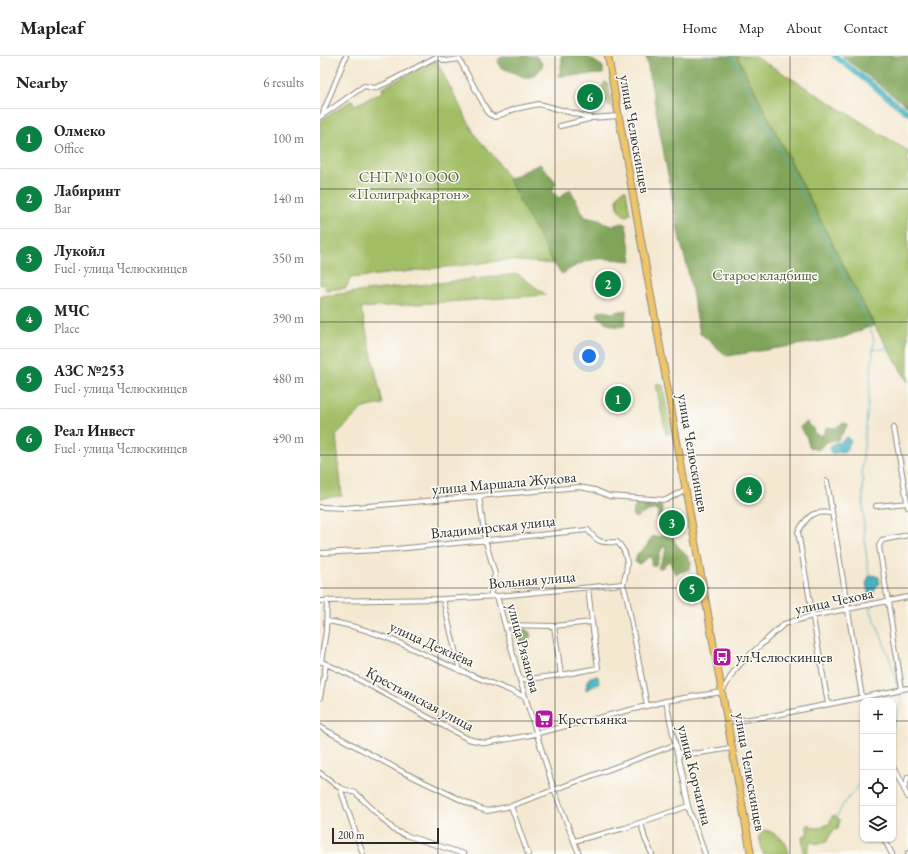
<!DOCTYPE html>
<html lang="en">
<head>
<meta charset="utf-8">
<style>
  :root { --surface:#fff; --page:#f2f2f2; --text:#222; --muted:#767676; --line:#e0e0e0; --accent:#0b8043 }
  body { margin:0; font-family:"EB Garamond",serif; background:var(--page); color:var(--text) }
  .controls { position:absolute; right:12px; bottom:12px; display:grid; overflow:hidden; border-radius:8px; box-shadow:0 1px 3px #0004 }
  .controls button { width:36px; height:36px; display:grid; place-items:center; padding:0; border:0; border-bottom:1px solid var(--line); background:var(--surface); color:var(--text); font:20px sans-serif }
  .scale { position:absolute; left:12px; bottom:10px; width:107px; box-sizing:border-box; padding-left:4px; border:2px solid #2b2b2b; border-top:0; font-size:11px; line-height:14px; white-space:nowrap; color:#2b2b2b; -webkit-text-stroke:3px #fdfcf7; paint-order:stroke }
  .you { position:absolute; left:269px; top:300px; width:14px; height:14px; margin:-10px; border:3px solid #fff; border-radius:50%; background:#1a73e8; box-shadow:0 0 0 6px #1a73e833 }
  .badge { display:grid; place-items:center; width:26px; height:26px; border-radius:50%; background:var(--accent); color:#fff; font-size:13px; font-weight:700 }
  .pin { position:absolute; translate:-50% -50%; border:2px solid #fff; box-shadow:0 1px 4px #0006 }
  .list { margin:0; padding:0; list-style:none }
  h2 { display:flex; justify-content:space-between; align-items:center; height:52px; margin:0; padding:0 16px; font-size:17px }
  h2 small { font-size:13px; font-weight:400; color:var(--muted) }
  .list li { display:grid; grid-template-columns:26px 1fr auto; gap:12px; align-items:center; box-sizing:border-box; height:60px; padding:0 16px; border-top:1px solid var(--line) }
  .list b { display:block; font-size:15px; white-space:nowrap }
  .list p { margin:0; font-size:13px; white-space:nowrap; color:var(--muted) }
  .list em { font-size:13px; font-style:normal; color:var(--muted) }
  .icon { flex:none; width:22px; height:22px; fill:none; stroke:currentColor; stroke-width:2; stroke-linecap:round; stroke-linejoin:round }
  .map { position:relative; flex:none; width:588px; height:798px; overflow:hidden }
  header { display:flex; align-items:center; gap:24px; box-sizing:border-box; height:56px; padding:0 20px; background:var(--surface); border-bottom:1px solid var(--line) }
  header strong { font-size:19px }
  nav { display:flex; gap:22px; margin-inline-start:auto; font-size:14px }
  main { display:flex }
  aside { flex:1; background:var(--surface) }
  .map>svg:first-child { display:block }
  .green { fill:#a1be65; stroke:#667448 }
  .forest { fill:#80a55a; stroke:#566842 }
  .water { fill:#44b1c1; stroke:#386e76 }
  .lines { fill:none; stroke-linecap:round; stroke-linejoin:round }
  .stream { stroke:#44b1c1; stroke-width:1 }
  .river { stroke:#44b1c1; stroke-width:6 }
  .street-casing { stroke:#908a7e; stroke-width:6 }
  .primary-casing { stroke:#908a7e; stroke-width:8 }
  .street { stroke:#fff; stroke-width:4 }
  .primary { stroke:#eec569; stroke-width:6 }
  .grid { fill:none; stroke:#2b2b2b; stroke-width:1; stroke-opacity:0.55 }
  .labels { text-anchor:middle; stroke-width:3; stroke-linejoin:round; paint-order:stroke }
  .street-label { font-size:15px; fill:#2b2b2b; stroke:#fdfcf7 }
  .park-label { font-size:15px; fill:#545e3f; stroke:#fdfcf7 }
  .poi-label { font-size:15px; fill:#2b2b2b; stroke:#fdfcf7; text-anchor:start }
</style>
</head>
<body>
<header>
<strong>Mapleaf</strong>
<nav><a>Home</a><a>Map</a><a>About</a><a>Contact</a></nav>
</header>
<main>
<aside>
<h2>Nearby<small>6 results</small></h2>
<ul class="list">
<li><span class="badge">1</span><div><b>Олмеко</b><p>Office</p></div><em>100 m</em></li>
<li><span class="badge">2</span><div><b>Лабиринт</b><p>Bar</p></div><em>140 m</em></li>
<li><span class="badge">3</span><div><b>Лукойл</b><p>Fuel · улица Челюскинцев</p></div><em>350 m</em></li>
<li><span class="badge">4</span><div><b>МЧС</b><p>Place</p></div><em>390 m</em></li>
<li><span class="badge">5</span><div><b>АЗС №253</b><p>Fuel · улица Челюскинцев</p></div><em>480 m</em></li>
<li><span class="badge">6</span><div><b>Реал Инвест</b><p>Fuel · улица Челюскинцев</p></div><em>490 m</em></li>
</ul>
</aside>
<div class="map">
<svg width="588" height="798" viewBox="0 0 588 798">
  <rect width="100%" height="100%" fill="#fdfcf7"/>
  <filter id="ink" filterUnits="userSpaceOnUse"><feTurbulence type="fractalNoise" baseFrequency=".025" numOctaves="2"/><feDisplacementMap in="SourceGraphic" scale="8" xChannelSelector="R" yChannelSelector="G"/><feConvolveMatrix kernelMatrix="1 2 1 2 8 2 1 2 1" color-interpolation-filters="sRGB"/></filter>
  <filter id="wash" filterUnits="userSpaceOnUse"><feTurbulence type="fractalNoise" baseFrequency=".012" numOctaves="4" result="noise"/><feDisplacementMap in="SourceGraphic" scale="16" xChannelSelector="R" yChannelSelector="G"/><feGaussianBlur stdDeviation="0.9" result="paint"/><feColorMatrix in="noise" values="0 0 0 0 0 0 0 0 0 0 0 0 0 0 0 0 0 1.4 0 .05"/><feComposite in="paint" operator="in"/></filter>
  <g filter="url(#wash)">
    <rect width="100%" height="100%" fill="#f4e8d1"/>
    <path class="green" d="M417 0H435L588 95V326L554 269Z
      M116 4 155 79 175 102 192 128 234 208 188 204 31 222 26 232 6 234 4 228 0 229V65L32 44 35 49 63 36 62 32Z
      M285 26 288 28 292 51 286 47 282 31Z
      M303 134H306L310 158 307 160C298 158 297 149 297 141Z
      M198 218 226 239 41 252 63 348 43 352 16 379 22 440 0 442V240Z
      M340 327 343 330 351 374V377L346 378 336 328Z
      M512 760H516L520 764 518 773 512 776 506 786 500 788 490 786 487 798H484L482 781 488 777 486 770 490 768 491 771 498 772 509 768Z
      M445 774C458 778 467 784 469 798H443L439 780Z"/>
    <path class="forest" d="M182 0H216L222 7V11L215 19 207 22 180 11 178 4Z
      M241 0H267L283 11V18L239 20 242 6Z
      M326 0H417L554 269 522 282 407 300 380 277 367 210 360 184Z
      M522 0H588V51Z
      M220 108 236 126 232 136 239 142 250 133 265 161 279 164 290 170 303 167 306 169 312 205C279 202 271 199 242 218L234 208 188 123Z
      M282 254 291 257 306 254 305 269C295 274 285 266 277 260L278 257Z
      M487 366 492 371 495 378 502 380 507 371 515 372 523 367 528 368 518 384C515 384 510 385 507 386 498 391 503 397 489 391L487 382 480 371Z
      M323 446 341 449 347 477 352 479C354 490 366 496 371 506L370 513 355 518 349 504 342 512H338L345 498 346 489C338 494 340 503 335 510H331L332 503 330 500 319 508 315 506 317 498 325 492 332 481 342 480 343 478 337 468 338 453 328 455 315 462 312 459 316 448Z
      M202 573 209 575 211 580 205 589 197 583V576Z"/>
    <path class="water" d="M527 381 531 385 525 395 511 398 510 392 514 387 521 386Z
      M553 519 559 521V527L553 537 555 542 552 543 550 542 546 528 549 520Z
      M278 620 279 628 266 634 267 625 270 621Z"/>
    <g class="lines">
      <path class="stream" d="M411 0 548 266 554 284 542 411 544 478 548 514 551 520
        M554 294 570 292 588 282
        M549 551C561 577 571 604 578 632
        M573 671 582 647 579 636
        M515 765 522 750 543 724"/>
      <path class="river" d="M515 0 588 57"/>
    </g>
  </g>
  <g filter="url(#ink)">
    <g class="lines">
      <g class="street-casing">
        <path id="street" d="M2 59 26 0
          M0 61 44 30 55 32 65 28 116 1 126 5 139 3 169 58 175 61 195 53 219 48 271 62 299 60
          M240 70 269 63
          M574 372 588 451
          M507 425 542 641
          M159 440 165 483 175 518 170 540
          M556 450 588 447
          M0 451 25 452 72 448 259 431 275 434 289 440 346 444 366 433
          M0 497 76 493 268 474C278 487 281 487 297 486 310 498 308 512 303 528
          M268 532 272 566
          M177 540 200 624 234 734 259 798
          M123 543 140 615
          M0 545 123 543 178 540 303 528 307 542 327 650
          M7 565C54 572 94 594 137 613 159 623 183 631 205 641
          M186 569 234 570 272 566 278 612 241 619
          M0 605 32 620 148 683 165 687 206 680 346 645 402 636 414 615 423 605 464 568 492 560 588 541
          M1 606 6 575 7 544
          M200 624 241 619 234 570
          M582 633 559 490 562 484 588 479
          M0 642 6 608
          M346 645 368 750 385 798
          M508 648 478 476C488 459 492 455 512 457
          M408 666 451 660 588 632
          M0 671 83 716 158 752 167 755 191 750 354 689
          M357 698 380 697 412 692
          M573 711 588 741
          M0 717 20 732 36 737 74 774 85 779 144 798
          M20 732 43 798
          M584 732 588 721
          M191 750 208 798
          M321 767 325 783 332 798
          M564 783 572 798
          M254 785 305 772 368 750
          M588 798V797"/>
      </g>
      <g class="primary-casing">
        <path id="primary" d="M288 0 431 798"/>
      </g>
      <use href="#street" class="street"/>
      <use href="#primary" class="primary"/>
    </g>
  </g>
  <path class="grid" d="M118 0V798M235 0V798M353 0V798M470 0V798M0 133H588M0 266H588M0 399H588M0 532H588M0 665H543M573 665H588"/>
  <defs>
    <g id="bus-square" transform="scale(1)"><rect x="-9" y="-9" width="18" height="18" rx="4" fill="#b5179e" stroke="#fdfcf7"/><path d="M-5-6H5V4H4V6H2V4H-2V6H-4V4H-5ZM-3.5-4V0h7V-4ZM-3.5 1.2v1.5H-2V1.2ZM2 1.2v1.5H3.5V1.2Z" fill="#fff"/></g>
    <g id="supermarket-square" transform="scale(1)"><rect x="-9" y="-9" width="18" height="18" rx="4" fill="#b5179e" stroke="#fdfcf7"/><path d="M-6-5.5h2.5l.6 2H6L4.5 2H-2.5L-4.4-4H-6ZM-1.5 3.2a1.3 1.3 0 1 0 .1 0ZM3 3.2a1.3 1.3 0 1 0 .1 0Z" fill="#fff"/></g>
  </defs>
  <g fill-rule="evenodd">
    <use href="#bus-square" x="402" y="601"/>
    <use href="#supermarket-square" x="224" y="663"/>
  </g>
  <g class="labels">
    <g class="street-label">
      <text transform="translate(315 78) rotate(80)" y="5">улица Челюскинцев</text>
      <text transform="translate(373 397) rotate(80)" y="5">улица Челюскинцев</text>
      <text transform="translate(184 427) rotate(-5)" y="5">улица Маршала Жукова</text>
      <text transform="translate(173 471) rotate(-6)" y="5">Владимирская улица</text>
      <text transform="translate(212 524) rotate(-5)" y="5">Вольная улица</text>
      <text transform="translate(514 545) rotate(-12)" y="5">улица Чехова</text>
      <text transform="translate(112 588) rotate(24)" y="5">улица Дежнёва</text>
      <text transform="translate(204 592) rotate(75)" y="5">улица Рязанова</text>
      <text transform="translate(100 643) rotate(28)" y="5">Крестьянская улица</text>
      <text transform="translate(430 716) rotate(80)" y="5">улица Челюскинцев</text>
      <text transform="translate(375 719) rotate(76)" y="5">улица Корчагина</text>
    </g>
    <g class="park-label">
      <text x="89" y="126">СНТ №10 ООО<tspan x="89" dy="17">«Полиграфкартон»</tspan></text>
      <text x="445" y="224">Старое кладбище</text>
    </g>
    <g class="poi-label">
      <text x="416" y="606">ул.Челюскинцев</text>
      <text x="238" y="668">Крестьянка</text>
    </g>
  </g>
</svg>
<div class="controls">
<button>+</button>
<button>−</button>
<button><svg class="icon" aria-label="locate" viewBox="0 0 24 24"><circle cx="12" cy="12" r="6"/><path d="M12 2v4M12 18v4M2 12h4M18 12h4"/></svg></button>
<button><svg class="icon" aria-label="layers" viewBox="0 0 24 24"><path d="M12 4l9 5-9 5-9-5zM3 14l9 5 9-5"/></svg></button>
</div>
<div class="scale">200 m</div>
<div class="you"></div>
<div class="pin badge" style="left:298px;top:343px">1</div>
<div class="pin badge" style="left:288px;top:228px">2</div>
<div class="pin badge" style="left:352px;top:467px">3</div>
<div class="pin badge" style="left:429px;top:434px">4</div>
<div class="pin badge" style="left:372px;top:533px">5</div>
<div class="pin badge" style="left:270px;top:41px">6</div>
</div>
</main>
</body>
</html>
